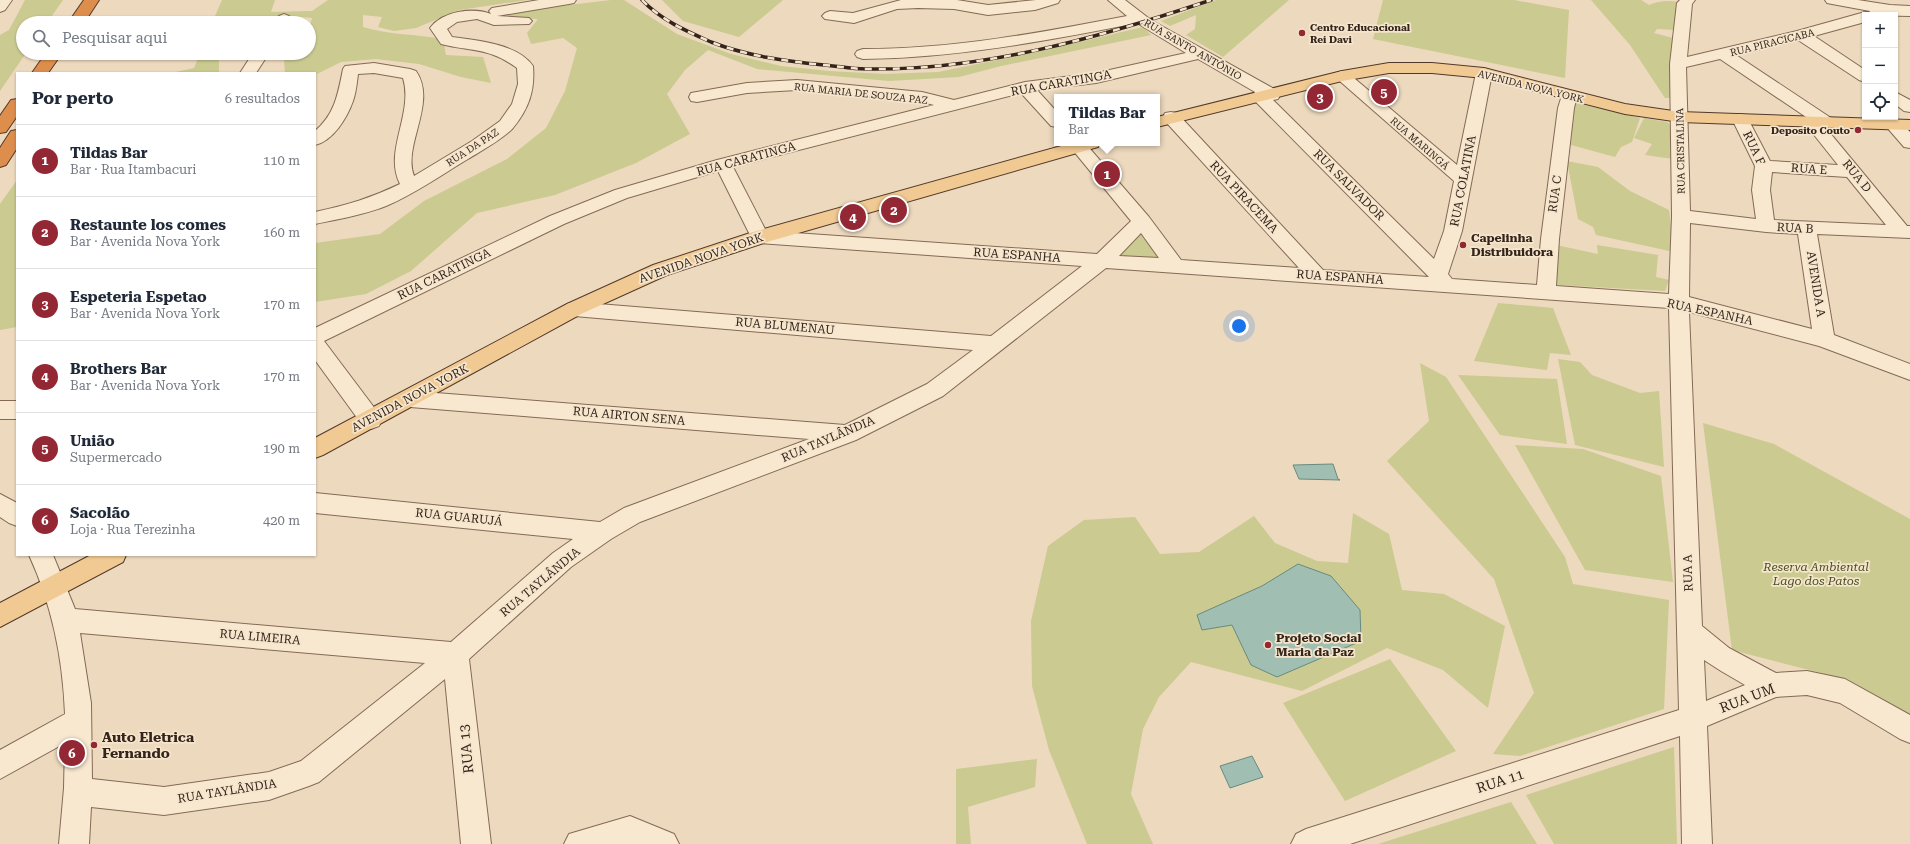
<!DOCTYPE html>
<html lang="pt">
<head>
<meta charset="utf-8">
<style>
  :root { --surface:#fff; --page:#f2f2f3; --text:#1f2937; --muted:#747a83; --line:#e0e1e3; --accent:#932733 }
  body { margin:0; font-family:"Roboto Serif",serif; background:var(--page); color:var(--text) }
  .controls { position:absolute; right:12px; top:12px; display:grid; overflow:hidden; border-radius:0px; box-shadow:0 1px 3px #0004 }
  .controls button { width:36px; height:36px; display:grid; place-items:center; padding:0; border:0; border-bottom:1px solid var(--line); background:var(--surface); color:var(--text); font:20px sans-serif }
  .you { position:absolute; left:1239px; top:326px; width:14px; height:14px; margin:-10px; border:3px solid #fff; border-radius:50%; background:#1a73e8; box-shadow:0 0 0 6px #1a73e833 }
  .badge { display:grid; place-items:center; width:26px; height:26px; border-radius:50%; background:var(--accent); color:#fff; font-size:13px; font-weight:700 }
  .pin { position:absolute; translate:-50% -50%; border:2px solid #fff; box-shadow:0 1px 4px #0006 }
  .popup { position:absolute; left:1054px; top:94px; width:106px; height:52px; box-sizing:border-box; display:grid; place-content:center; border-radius:0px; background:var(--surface); filter:drop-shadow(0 1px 3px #0005); font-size:13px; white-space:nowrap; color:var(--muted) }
  .popup b { font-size:15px; color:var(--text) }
  .popup::after { content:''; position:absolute; left:50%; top:100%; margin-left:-8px; border:8px solid transparent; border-top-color:var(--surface) }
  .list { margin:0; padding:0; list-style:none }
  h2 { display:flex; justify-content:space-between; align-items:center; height:52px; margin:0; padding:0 16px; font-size:17px }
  h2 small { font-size:13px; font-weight:400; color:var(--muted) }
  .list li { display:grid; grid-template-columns:26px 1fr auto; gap:12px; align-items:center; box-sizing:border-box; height:72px; padding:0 16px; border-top:1px solid var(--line) }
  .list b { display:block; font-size:15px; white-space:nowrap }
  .list p { margin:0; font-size:13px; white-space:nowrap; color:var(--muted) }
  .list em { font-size:13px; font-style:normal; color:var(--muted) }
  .icon { flex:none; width:22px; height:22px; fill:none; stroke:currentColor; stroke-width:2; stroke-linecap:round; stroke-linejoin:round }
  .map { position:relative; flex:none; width:1910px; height:844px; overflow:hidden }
  .search { position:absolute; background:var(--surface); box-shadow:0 1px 3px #0004; left:16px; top:16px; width:300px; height:44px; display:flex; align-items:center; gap:10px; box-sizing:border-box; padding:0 14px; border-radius:22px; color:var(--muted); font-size:15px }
  .panel { position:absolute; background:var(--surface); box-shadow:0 1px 3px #0004; left:16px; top:72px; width:300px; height:484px; border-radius:0px }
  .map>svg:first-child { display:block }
  .green { fill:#caca91 }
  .water { fill:#a1beb2; stroke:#688b7f }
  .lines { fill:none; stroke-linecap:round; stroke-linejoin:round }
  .minor-casing { stroke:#846a56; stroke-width:2 }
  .major-casing { stroke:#52392b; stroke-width:2 }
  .highway-casing { stroke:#52392b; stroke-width:2 }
  .minor { fill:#f8e8cf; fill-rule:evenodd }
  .major { fill:#f1ca93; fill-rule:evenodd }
  .highway { fill:#de8e4c; fill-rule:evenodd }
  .rail-casing { stroke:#34241b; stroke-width:3.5 }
  .rail { stroke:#f5e5cc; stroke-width:2.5; stroke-dasharray:7; stroke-linecap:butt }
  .poi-dot { fill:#932733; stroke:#f5e5cc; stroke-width:1.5 }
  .labels { text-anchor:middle; stroke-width:3.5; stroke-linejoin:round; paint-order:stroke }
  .far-poi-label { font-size:10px; font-weight:bold; fill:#34241b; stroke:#f5e5cc; text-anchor:start }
  .far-street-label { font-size:10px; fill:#34241b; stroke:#f5e5cc }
  .street-label { font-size:12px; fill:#34241b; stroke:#f5e5cc }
  .poi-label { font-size:12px; font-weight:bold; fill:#34241b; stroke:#f5e5cc; text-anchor:start }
  .park-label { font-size:12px; font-style:italic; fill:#495022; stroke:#f5e5cc }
  .near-street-label { font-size:14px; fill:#34241b; stroke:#f5e5cc }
  .near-poi-label { font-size:14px; font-weight:bold; fill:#34241b; stroke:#f5e5cc; text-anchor:start }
</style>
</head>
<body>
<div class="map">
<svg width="1910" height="844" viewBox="0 0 1910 844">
  <rect width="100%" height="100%" fill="#edd9bd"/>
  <path class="green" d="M25 0H63L47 23H23V53H26L0 91V35L9 30Z
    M222 0H275L271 12 312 11 328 0H528L459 10 416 28 394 31 378 27 382 17 363 15V27C388 35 416 34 443 39L446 55 483 57 491 83 461 77 419 64 376 59 341 62 315 75V73H285L284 61 292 53H309V30L312 18 282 15 264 23H212Z
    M611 0H624L677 34 731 54 781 66 829 71 885 74 938 72 1037 52 1143 27 1151 35 1001 66 959 77 889 81 757 69 708 50 685 70 667 94 690 134 636 163 555 195 477 213 411 271 366 294 315 302V243L380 234 424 201 507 159 546 128 565 91 577 48 563 38 531 44 527 33 538 19 500 17 494 14Z
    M662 0H783L739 37 683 21Z
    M1216 0H1289L1223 57 1186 35 1195 29 1196 15 1170 26 1161 21Z
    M1383 0H1514L1569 10 1565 78 1373 39Z
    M1591 0H1641L1649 5C1658 1 1669 0 1678 2L1675 30 1657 29 1654 33 1673 38V98H1665L1630 45Z
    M200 53H219V73H171L194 68Z
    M1573 102 1640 118 1632 142 1621 147 1615 157 1571 145Z
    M1644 118 1667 122 1675 130 1673 159 1645 155 1652 144 1634 138Z
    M1567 161 1598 167 1630 191 1669 210 1674 252 1596 235 1593 227 1578 219Z
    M17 180V327L0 330V204Z
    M1140 233 1160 260 1114 258Z
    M1556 245 1598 254 1597 245 1658 255 1656 277 1669 280 1665 291 1557 285Z
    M1498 303 1553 308 1571 355 1550 353 1547 370 1474 361Z
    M1558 359 1580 362 1592 375 1640 393 1659 391 1664 467 1575 445Z
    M1420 363 1446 377 1565 557 1573 584 1669 600 1664 709 1520 756 1493 754 1534 693 1494 579 1387 461 1429 421Z
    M1458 375 1557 379 1567 444 1500 435Z
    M1703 423 1774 444 1910 519V715L1848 680 1732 650Z
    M1515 445 1583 449 1661 476 1673 582 1585 570Z
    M1353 513 1389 534 1402 590 1444 594 1505 626 1488 708 1443 670 1387 648 1302 691 1191 662 1159 697 1143 729 1131 794 1153 844H1087L1049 750 1032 686 1031 621 1048 546 1084 520 1135 517 1160 554 1199 552 1254 516 1275 543 1317 561 1348 563Z
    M1390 659 1456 751 1345 801 1283 703Z
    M1674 747 1677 844H1554L1526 795Z
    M1037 759 1035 787 968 807 971 844H956V769Z
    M1511 802 1537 844H1378Z"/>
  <path class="water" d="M1333 464 1338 479 1340 480 1299 479 1293 465Z
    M1298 564 1331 576 1360 610 1361 641 1277 677 1251 665 1232 625 1202 630 1197 615 1262 586Z
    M1252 756 1263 777 1230 788 1220 766Z"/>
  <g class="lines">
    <g class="minor-casing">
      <path id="minor" d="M0 0H12L5 10 0 12Z
        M539 0H576L574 3 569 4 497 16 529 18 532 21 529 24 494 25 477 19 457 22 447 29 452 37C476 40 518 44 533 66 535 91 529 108 513 128 503 139 481 151 468 159 441 175 415 194 386 206 363 215 339 219 315 224V212C347 205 371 198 400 184 383 151 414 114 403 78L374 73 358 74C357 82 356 93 353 101 347 118 333 141 315 145V131C335 114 338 94 343 69L345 66 374 63 410 69 416 71C438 103 402 145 414 176L472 141 500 121 512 104 518 84 517 68C488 47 473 52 441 44L430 28C442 11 473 7 491 14L489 11 492 8Z
        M901 0H957L988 5 1036 0H1060L1058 3 1035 10 988 15 954 9 918 8 897 9 854 23 825 19 822 16 825 13 830 11 853 13Z
        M1108 0H1125L1151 20 1278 91 1280 95 1278 99 1273 100 1434 259 1444 231 1454 181 1334 76 1336 73 1342 71 1348 73 1457 165 1476 73 1478 70 1484 68 1490 70 1492 73 1462 231 1448 274 1452 279 1537 285 1541 239 1558 108 1563 92 1569 91 1575 92 1577 96 1574 108 1559 239 1556 286 1669 294 1672 216 1670 64 1677 3 1680 0H1695L1692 4 1687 57 1797 31 1865 12 1869 13 1870 11 1832 4 1827 3 1825 0H1858L1890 5 1910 6V16L1865 15V22L1814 36 1865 70V82L1859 80 1798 40 1736 55 1831 118 1834 122 1831 126 1825 127 1907 226H1910V238L1817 234 1834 335 1910 364V380L1819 346 1689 312 1702 626 1729 648 1772 671 1776 673 1807 671 1845 679 1910 715V743L1900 739 1840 703 1807 695 1776 697 1707 726 1712 844H1682L1680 736 1350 844H1291L1296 834 1306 829 1679 710 1669 308 1106 268 943 396 856 440 640 522 611 539 571 567 469 659 491 844H461L445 679 319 782 309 786 269 800 164 815 91 807 89 844H59L64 788 65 743 0 779V750L65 714C63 659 52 605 29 555H53L75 609 451 642 553 553 573 539 315 513V493L600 522 624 508 809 439 410 407 402 405 399 399 402 393 410 391 845 425 927 384 973 350 574 316 567 314 564 309 567 304 574 302 991 336 1082 266 760 243 753 242 751 237 718 171 627 198 564 224 324 341 379 414 382 420 379 426 371 429 363 426 315 360V328L550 216 615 190 717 160 934 105 922 102 797 90 747 93 697 102 691 101 689 97 691 93 747 83 797 80 922 92 954 100 1025 82 1096 73 1186 53 1137 23C1046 41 956 58 863 59L857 57 855 54 857 51 863 49C953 49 1039 33 1127 16ZM1198 59 1255 92 1252 96 1254 100 1429 277 1323 270 1177 113 1171 112 1165 113 1163 117 1165 121 1299 268 1181 260 1149 217 1085 143H1067L1131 221 1097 254 766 231 733 167 1021 93 1051 126 1057 127V112L1037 90 1096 83ZM1720 59 1806 117 1803 121 1838 165 1770 161 1746 115 1740 114 1734 115 1732 119 1755 166 1752 190 1756 219 1690 211 1686 67ZM1772 172 1847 177 1886 225 1774 220 1770 190ZM1690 223 1766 232 1798 234 1812 329 1689 297ZM1141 233 1159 258 1119 256ZM80 633 425 663 301 761 269 772 164 787 92 779 91 703ZM1704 660 1721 671 1745 685 1706 701Z
        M284 14 289 16 292 19 289 23H273L279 16Z
        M253 53H269L256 73H240Z
        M1895 92 1910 100V112L1904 111 1895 104Z
        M1893 119 1899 120 1910 132V148L1904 147 1884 124 1887 120Z
        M0 401H17V419H0Z
        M0 494 17 503V526L9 523 0 517Z
        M630 816 674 834 679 844H564L569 834Z"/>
    </g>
    <g class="major-casing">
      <path id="major" d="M1389 63H1432L1484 68 1625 104 1680 112 1910 120V130L1680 122 1625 114 1484 78 1432 73H1389L1342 81 1157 127V117L1342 71Z
        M1072 143H1101L1098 147 767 242 667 275 581 314 323 455 315 458V438L567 304 653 265 753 232Z
        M91 555H126L123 562 0 627V603Z"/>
    </g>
    <g class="highway-casing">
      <path id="highway" d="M84 0H99L84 23H68Z
        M46 53H62L48 73H32Z
        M17 99V116L6 132 0 133V116L11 100Z
        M17 130V148L6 165 0 167V148L11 131Z"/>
    </g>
    <use href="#minor" class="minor"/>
    <use href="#major" class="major"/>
    <use href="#highway" class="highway"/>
    <g class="rail-casing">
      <path id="rail" d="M642 0C661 20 686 31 711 42 747 56 785 61 824 65 838 66 851 69 866 69 983 71 1101 37 1211 0"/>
    </g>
    <use href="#rail" class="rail"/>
  </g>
  <g class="poi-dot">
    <circle cx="1302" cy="33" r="4"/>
    <circle cx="1858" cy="130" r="4"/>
    <circle cx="1463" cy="245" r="4"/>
    <circle cx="1268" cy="645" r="4"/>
    <circle cx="94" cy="745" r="4"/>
  </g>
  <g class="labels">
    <g class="far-poi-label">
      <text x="1310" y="31">Centro Educacional<tspan x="1310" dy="12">Rei Davi</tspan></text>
      <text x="1850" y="134" text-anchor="end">Deposito Couto</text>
    </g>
    <g class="far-street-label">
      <text transform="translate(1772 42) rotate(-14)" y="4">RUA PIRACICABA</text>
      <text transform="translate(1193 49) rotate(30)" y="4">RUA SANTO ANTÔNIO</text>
      <text transform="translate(1531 86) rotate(14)" y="4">AVENIDA NOVA YORK</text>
      <text transform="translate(861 93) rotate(6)" y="4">RUA MARIA DE SOUZA PAZ</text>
      <text transform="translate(1420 143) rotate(41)" y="4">RUA MARINGÁ</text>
      <text transform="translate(472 147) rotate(-33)" y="4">RUA DA PAZ</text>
      <text transform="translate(1680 151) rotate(-91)" y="4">RUA CRISTALINA</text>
    </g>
    <g class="street-label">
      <text transform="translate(1061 83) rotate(-10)" y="4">RUA CARATINGA</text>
      <text transform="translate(1754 148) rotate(65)" y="4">RUA F</text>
      <text transform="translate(746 159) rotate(-15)" y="4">RUA CARATINGA</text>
      <text transform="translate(1809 169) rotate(4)" y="4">RUA E</text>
      <text transform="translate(1857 176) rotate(51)" y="4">RUA D</text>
      <text transform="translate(1463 181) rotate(-79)" y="4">RUA COLATINA</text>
      <text transform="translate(1349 185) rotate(45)" y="4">RUA SALVADOR</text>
      <text transform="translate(1555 194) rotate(-82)" y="4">RUA C</text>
      <text transform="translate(1244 197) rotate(47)" y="4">RUA PIRACEMA</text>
      <text transform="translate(1795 228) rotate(3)" y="4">RUA B</text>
      <text transform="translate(1017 255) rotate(4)" y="4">RUA ESPANHA</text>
      <text transform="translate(701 258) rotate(-19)" y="4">AVENIDA NOVA YORK</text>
      <text transform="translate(444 274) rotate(-26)" y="4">RUA CARATINGA</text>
      <text transform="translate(1340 277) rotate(4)" y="4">RUA ESPANHA</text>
      <text transform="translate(1816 284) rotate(81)" y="4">AVENIDA A</text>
      <text transform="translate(1710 312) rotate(12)" y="4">RUA ESPANHA</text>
      <text transform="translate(785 326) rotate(5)" y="4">RUA BLUMENAU</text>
      <text transform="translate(410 398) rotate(-28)" y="4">AVENIDA NOVA YORK</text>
      <text transform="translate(629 416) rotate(5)" y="4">RUA AIRTON SENA</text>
      <text transform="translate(828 439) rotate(-23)" y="4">RUA TAYLÂNDIA</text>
      <text transform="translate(459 517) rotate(6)" y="4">RUA GUARUJÁ</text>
      <text transform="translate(1688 573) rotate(-92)" y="4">RUA A</text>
      <text transform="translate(540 582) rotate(-40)" y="4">RUA TAYLÂNDIA</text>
      <text transform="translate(260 637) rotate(5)" y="4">RUA LIMEIRA</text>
      <text transform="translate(227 791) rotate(-9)" y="4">RUA TAYLÂNDIA</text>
    </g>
    <g class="poi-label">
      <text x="1471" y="242">Capelinha<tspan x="1471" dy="14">Distribuidora</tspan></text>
      <text x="1276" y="642">Projeto Social<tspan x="1276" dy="14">Maria da Paz</tspan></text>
    </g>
    <g class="park-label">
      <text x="1816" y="571">Reserva Ambiental<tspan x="1816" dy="14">Lago dos Patos</tspan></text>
    </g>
    <g class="near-street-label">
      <text transform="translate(1747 698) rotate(-21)" y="5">RUA UM</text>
      <text transform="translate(466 749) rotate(-96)" y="5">RUA 13</text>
      <text transform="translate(1500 781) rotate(-18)" y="5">RUA 11</text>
    </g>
    <g class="near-poi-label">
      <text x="102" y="742">Auto Eletrica<tspan x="102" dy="16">Fernando</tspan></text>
    </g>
  </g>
</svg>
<div class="controls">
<button>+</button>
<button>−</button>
<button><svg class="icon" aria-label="locate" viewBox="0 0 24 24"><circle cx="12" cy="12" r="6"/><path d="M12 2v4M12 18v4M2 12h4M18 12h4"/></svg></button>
</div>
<div class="you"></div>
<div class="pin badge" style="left:1107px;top:174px">1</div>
<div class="popup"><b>Tildas Bar</b>Bar</div>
<div class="pin badge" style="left:894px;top:210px">2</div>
<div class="pin badge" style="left:1320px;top:97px">3</div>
<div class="pin badge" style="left:853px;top:217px">4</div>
<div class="pin badge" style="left:1384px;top:92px">5</div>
<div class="pin badge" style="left:72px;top:753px">6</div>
<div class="search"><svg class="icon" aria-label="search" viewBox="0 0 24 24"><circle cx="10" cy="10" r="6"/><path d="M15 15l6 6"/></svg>Pesquisar aqui</div>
<section class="panel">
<h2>Por perto<small>6 resultados</small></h2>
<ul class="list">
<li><span class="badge">1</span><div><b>Tildas Bar</b><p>Bar · Rua Itambacuri</p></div><em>110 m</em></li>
<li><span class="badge">2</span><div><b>Restaunte los comes</b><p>Bar · Avenida Nova York</p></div><em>160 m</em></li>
<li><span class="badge">3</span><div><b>Espeteria Espetao</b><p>Bar · Avenida Nova York</p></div><em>170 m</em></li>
<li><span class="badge">4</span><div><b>Brothers Bar</b><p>Bar · Avenida Nova York</p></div><em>170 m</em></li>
<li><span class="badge">5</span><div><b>União</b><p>Supermercado</p></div><em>190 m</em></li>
<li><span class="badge">6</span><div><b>Sacolão</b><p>Loja · Rua Terezinha</p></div><em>420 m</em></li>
</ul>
</section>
</div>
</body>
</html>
